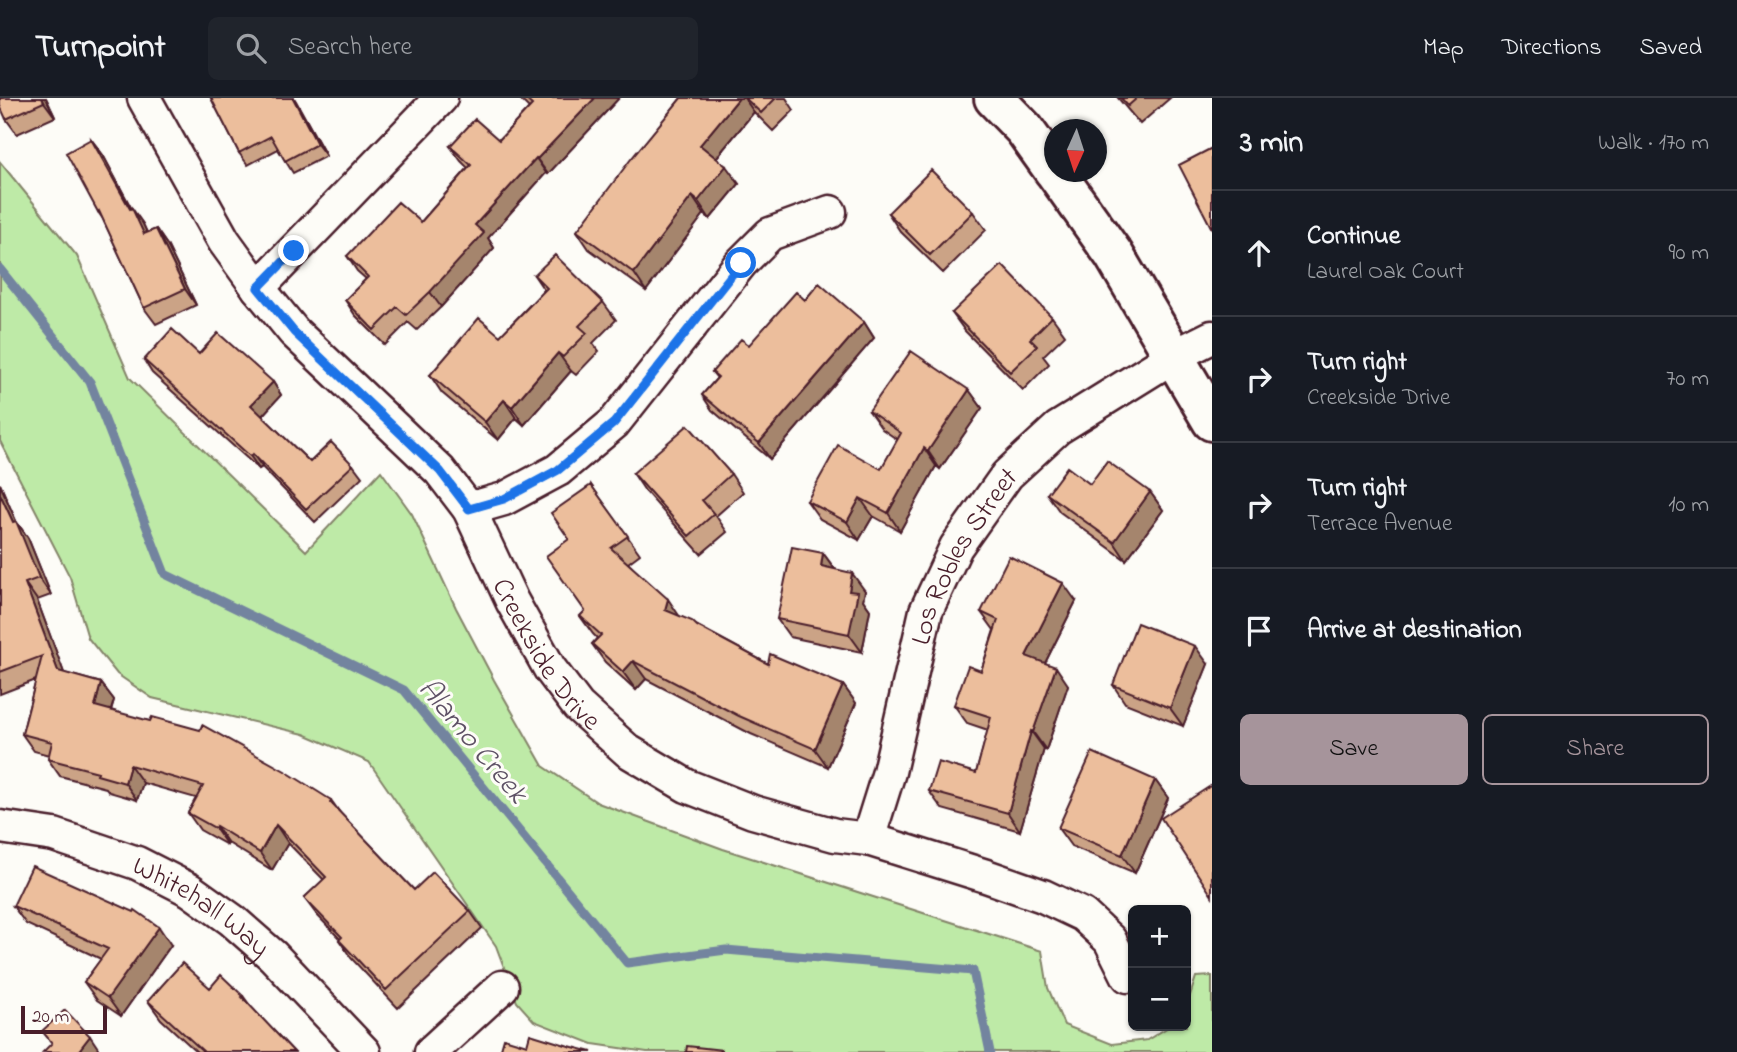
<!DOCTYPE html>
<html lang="en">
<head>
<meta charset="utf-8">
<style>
  :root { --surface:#171b24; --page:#20242c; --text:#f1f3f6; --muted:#9ea1a6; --line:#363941; --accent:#a6949b }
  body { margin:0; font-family:"Indie Flower",sans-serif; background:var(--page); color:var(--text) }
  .controls { position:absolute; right:21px; bottom:21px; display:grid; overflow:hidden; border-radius:10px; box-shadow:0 2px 5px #0004 }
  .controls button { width:63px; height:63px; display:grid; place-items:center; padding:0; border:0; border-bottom:2px solid var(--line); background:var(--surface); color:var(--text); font:35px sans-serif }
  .compass { position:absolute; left:1044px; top:21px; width:63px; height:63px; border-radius:50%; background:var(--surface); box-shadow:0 2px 5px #0004; rotate:183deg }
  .scale { position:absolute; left:21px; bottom:18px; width:86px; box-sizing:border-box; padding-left:7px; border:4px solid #4a1f2b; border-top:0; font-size:19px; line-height:24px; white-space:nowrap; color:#4a1f2b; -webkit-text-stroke:5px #fdfcf7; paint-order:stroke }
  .stop { position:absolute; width:21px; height:21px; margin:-16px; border:5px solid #1a73e8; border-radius:50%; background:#fff }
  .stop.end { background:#1a73e8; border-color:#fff; box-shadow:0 2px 7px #0008 }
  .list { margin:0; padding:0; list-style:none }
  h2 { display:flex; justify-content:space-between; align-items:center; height:91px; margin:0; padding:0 28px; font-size:30px }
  h2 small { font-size:23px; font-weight:400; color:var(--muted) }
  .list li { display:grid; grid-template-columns:46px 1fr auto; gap:21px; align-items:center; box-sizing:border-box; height:126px; padding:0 28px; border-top:2px solid var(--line) }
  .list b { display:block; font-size:26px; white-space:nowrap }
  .list p { margin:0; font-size:23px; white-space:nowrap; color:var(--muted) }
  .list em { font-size:23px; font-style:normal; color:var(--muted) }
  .actions { display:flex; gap:14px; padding:21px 28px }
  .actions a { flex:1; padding:16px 0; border:2px solid var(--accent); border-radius:10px; text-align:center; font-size:24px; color:var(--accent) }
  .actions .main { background:var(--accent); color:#111 }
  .icon { flex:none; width:38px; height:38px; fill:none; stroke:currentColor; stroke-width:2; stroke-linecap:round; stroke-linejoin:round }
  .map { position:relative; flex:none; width:1212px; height:954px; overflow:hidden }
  header { display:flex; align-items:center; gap:42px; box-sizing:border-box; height:98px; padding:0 35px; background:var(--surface); border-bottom:2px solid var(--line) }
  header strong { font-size:33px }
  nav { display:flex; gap:38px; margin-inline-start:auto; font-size:24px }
  .search { width:490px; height:63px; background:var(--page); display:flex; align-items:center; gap:18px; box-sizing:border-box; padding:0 24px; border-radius:10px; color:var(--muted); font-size:26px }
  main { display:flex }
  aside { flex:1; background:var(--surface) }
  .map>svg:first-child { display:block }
  .green { fill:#beeaa7; stroke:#848469; stroke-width:2 }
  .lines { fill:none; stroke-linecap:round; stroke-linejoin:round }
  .stream { stroke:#73849f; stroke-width:9 }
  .minor-casing { stroke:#4a1f2b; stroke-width:37 }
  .tertiary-casing { stroke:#4a1f2b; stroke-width:44 }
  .minor { stroke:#fdfcf7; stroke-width:32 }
  .tertiary { stroke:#fdfcf7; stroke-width:38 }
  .wall { fill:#cba386; stroke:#4a1f2b; stroke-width:2 }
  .shaded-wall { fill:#a5856d; stroke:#4a1f2b; stroke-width:2 }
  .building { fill:#ecbe9c; stroke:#4a1f2b; stroke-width:2 }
  .route { stroke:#1a73e8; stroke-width:9 }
  .labels { text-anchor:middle; stroke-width:6; stroke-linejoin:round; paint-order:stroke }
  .street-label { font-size:28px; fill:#4a1f2b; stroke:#fdfcf7 }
  .water-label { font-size:30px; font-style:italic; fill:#5e5165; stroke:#fdfcf7 }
</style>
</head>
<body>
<header>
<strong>Turnpoint</strong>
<div class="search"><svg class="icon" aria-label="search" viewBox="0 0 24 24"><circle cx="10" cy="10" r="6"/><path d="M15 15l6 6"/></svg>Search here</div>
<nav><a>Map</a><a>Directions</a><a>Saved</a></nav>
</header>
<main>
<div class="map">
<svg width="1212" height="954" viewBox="0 0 1212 954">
  <rect width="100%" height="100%" fill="#fdfcf7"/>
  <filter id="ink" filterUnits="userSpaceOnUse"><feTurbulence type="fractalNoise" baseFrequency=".0143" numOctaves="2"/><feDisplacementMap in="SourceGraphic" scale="14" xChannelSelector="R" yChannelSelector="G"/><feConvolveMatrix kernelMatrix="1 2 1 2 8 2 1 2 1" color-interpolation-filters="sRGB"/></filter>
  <g filter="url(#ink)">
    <path class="green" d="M0 64 77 158 130 280 306 453 381 373 412 416 456 510 494 582 543 668 598 705 723 751 1042 853 1048 890 1064 927 1112 946 1147 942 1170 928H1186V910L1196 879 1212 878V954H647L593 946 534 923 517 904 496 848 369 664 304 636 152 600 117 576 88 540 70 479 0 343Z"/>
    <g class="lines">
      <path class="stream" d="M0 171 90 284 165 476 404 592 627 865 726 852 973 873 990 954"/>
      <g class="minor-casing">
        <g id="minor">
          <path id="s1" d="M144 0 224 143 258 190 294 234 440 373 469 411 512 503 550 571 578 608 628 653 687 688 753 714 835 737 868 741 986 778 1043 798 1083 817 1110 842 1128 878"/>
          <path d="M258 190 441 0"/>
          <path d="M469 411 504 401 558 372 614 325 741 165 770 136 830 114"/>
          <path id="s2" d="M0 729 54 737 137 765 190 792 232 822 273 858 364 954"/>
          <path id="s3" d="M868 741 889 674 926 513 956 449 1007 377 1058 330 1174 258 1212 239"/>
          <path d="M431 954 502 889"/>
        </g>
      </g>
      <g class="tertiary-casing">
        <path id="tertiary" d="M994 0 1024 31 1054 73
          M1055 74 1114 157 1212 323"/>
      </g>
      <use href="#minor" class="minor"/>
      <use href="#tertiary" class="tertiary"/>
    </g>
    <path class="wall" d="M46 0 55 19 17 36 6 21Z
      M211 0H294L326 58 293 75 278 51 248 67 239 55Z
      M519 0H619L548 76 546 75 488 140 494 150 441 209 417 232 408 224 385 247 355 217 345 202 366 181 357 173 347 158 421 124 468 70 461 63 450 48 499 42 529 10Z
      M681 0H786L794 12 773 33 754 14 716 60 739 86 710 121 704 116 646 193 589 151 577 133Z
      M1118 0H1170L1140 26Z
      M91 41 103 57 131 110 143 126 147 135 156 131 167 147 196 207 156 226 144 210 103 121 98 114Z
      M973 114 986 132 943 175 900 133 888 115Z
      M534 177 603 204 616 222 593 245 599 253 576 277 571 273 524 327 516 320 498 342 442 295 430 277 500 238 544 192Z
      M805 202 864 224 874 240 770 361 712 312 702 297 717 280 712 274 749 247Z
      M952 215 1052 219 1065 237 1043 258 1049 266 1023 292 965 233Z
      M199 256 273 284 281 297 262 318 310 364 353 367 362 379 315 424 262 369 259 371 152 275 144 262Z
      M969 292 982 310 940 371 936 368 900 433 873 418 859 442 820 421 807 403 881 371 898 342 882 331 869 313Z
      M633 375 731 376 743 394 716 418 727 434 701 456 645 393Z
      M0 386 16 423 28 440 51 497 37 502 64 575 101 585 114 602 111 612 331 702 341 716 414 792 470 813 482 830 398 910 351 860 339 842 340 841 317 817 304 800 324 782 288 745 272 772 228 745 227 747 200 732 188 715 196 700 143 685 137 702 109 694 106 690 60 678 48 661 49 657 34 653 22 636 36 582 0 596Z
      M1090 386 1150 394 1163 412 1126 462 1060 414 1047 396Z
      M591 387 640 456 628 465 679 518 768 566 843 587 856 605 828 669 751 636 646 581 636 592 605 564 592 546 597 540 593 536 580 518 585 513Z
      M823 455 835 471 865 493 863 502 870 512 862 554 790 539 777 521Z
      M1076 503 1045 565 1068 587 1046 652 1044 651 1020 733 942 711 929 693 976 675 988 632 967 625 954 607 981 573 994 532 981 514Z
      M1208 566 1183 628 1125 605 1113 587Z
      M1155 682 1168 700 1135 775 1071 748 1058 730Z
      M13 808 171 847 121 918 97 902 84 884 101 861 26 826Z
      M210 890 243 898 252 910 294 954H197L161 921 148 903Z"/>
    <path class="shaded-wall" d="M42 0H46L55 19 44 4Z
      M293 0H294L296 3 326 58 317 46Z
      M595 0H619L548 76 537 61Z
      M739 0H744L754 14 712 65 700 47Z
      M91 41 103 57 133 113 132 110 143 126 155 152 144 136 130 111Z
      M536 60 546 75 488 140 494 150 441 209 430 194 475 127Z
      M726 68 739 86 710 121 698 103Z
      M692 98 704 116 646 193 634 175Z
      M156 131 167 147 196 207 185 191Z
      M864 224 874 240 770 361 759 345Z
      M558 255 571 273 524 327 512 309Z
      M273 284 281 297 260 320 251 307Z
      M969 292 982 310 940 371 928 353Z
      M504 302 516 320 498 342 485 324Z
      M924 350 936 368 900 433 888 415Z
      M253 356 262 369 259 371 251 359Z
      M0 386 16 423 28 440 51 497 39 480 0 396Z
      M1150 394 1163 412 1126 462 1114 444Z
      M860 400 873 418 859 442 847 424Z
      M823 455 836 473 821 468Z
      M852 475 865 493 863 502 870 512 862 554 849 536V493Z
      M25 485 37 502 70 591 58 573Z
      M1063 485 1076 503 1039 577 1026 558Z
      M668 501 680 519 665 512Z
      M1195 548 1208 566 1183 628 1170 610Z
      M633 563 646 581 636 592 623 574Z
      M1056 569 1068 587 1046 652 1033 634Z
      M101 585 114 602 107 625 95 608Z
      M843 587 856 605 828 669 815 651Z
      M1031 633 1044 651 1020 733 1008 715Z
      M130 667 143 685 137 702 125 685Z
      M1155 682 1168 700 1135 775 1122 757Z
      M276 727 288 745 272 772 260 755Z
      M216 728 228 745 227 747 215 730Z
      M159 829 171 847 121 918 108 900Z
      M90 938 98 950 96 954H82L80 951Z"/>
    <path class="building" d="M0 0H42L44 4 6 21 0 8Z
      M211 0H293L317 46 285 63 271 38 239 55Z
      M524 0H595L537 61 536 60 475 127 484 135 430 194 406 217 397 209 374 232 345 202 368 179 347 158 398 104 421 124 471 67 450 48 475 21 499 42 532 7Z
      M681 0H739L700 47 726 68 698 103 692 98 634 175 577 133 631 61Z
      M745 0H776L761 15Z
      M1121 0H1137L1128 8Z
      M91 41 130 111 132 110 144 136 156 131 185 191 144 210 99 113 98 114 66 55Z
      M1212 50V131L1179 67Z
      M931 72 973 114 930 157 888 115Z
      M555 157 603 204 579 228 587 235 563 259 558 255 512 309 504 302 485 324 430 277 479 220 500 238 547 190 534 177Z
      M1002 167 1052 219 1030 241 1037 248 1010 274 952 215Z
      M819 185 864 224 759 345 702 297 718 279 712 274 741 241 749 247 796 194 805 202Z
      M172 231 199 256 218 235 273 284 251 307 310 364 331 344 353 367 306 411 253 356 251 359 144 262Z
      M911 253 969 292 928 353 924 350 888 415 860 400 847 424 807 403 838 347 881 371 901 335 869 313Z
      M688 327 731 376 702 402 714 416 689 438 633 375Z
      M1107 363 1150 394 1114 444 1047 396 1067 369 1090 386Z
      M591 387 628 438 611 450 668 501 665 512 692 523 697 528 768 566 770 556 843 587 815 651 739 618 633 563 623 574 592 546 601 537 580 518 585 513 546 458 569 441 551 415Z
      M0 396 13 424 16 423 39 480 25 485 58 573 101 585 95 608 150 623 152 619 200 632 202 627 285 673 331 702 330 704 414 792 433 774 470 813 386 892 339 842 342 839 304 800 326 779 276 727 260 755 216 728 215 730 188 715 203 688 130 667 125 685 97 677 98 674 48 661 52 644 22 636 42 558 0 574Z
      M792 449 823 455 821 468 852 475 849 493 858 494 849 536 777 521Z
      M1009 458 1063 485 1026 558 1056 569 1033 634 1031 633 1008 715 929 693 938 664 976 675 991 619 954 607 968 568 981 573 998 522 981 514Z
      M1137 525 1195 548 1170 610 1113 587Z
      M1092 654 1155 682 1122 757 1058 730Z
      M1212 687V798L1161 720Z
      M32 768 134 814 135 812 159 829 108 900 84 884 108 851 13 808Z
      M182 865 210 890 221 877 243 898 242 899 294 954H204L148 903Z
      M65 912 90 938 80 951 84 954H43L52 945 42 933Z
      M530 936 569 948 592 954H500L504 940 527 947Z
      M687 948 722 952V954H686Z"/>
  </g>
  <g class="lines" filter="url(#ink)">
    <path class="route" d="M294 153 258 190 294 234 440 373 469 411 504 401 558 372 614 325 741 165"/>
  </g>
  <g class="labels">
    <g class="street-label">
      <text dy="10" stroke="none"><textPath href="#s3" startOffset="301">Los Robles Street</textPath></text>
      <text dy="10" stroke="none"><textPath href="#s1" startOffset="693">Creekside Drive</textPath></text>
      <text dy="10" stroke="none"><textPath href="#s2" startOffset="220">Whitehall Way</textPath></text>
    </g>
    <g class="water-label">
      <text transform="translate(474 642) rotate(50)" y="10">Alamo Creek</text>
    </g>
  </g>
</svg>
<div class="controls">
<button>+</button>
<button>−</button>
</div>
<svg class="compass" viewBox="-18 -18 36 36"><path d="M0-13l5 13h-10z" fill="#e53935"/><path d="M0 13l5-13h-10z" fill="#9ea1a6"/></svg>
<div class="scale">20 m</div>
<div class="stop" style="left:741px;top:165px"></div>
<div class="stop end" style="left:294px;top:153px"></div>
</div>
<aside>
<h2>3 min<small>Walk · 170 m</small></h2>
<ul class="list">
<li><svg class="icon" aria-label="ahead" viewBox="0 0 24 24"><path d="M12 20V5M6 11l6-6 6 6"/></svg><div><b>Continue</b><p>Laurel Oak Court</p></div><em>90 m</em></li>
<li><svg class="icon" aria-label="right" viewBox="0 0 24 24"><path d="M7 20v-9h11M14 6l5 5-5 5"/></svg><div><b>Turn right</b><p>Creekside Drive</p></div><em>70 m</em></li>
<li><svg class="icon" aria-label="right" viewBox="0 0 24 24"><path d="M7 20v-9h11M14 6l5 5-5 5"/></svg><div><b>Turn right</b><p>Terrace Avenue</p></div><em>10 m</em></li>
<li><svg class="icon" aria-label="arrive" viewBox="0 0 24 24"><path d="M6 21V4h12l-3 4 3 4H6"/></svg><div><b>Arrive at destination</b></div></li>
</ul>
<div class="actions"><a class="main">Save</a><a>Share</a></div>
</aside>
</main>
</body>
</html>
